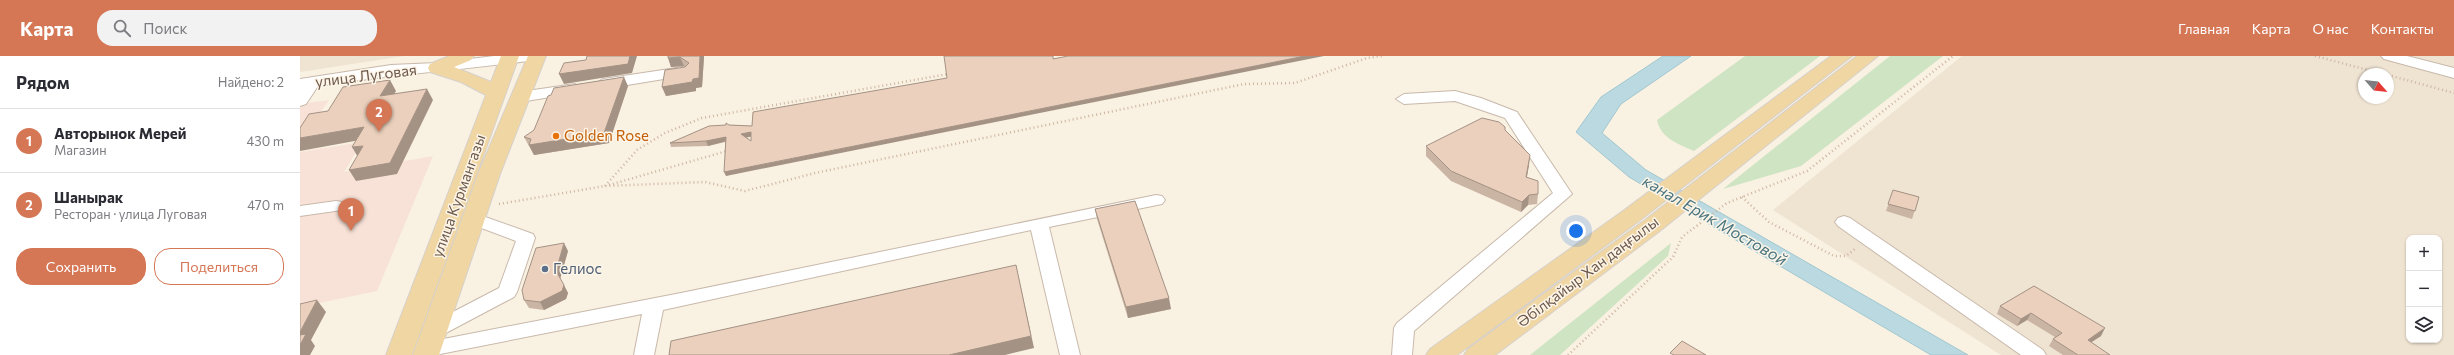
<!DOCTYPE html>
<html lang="ru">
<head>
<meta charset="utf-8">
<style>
  :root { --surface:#fff; --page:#f2f2f3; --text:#2b2b33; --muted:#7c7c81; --line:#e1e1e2; --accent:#d57655 }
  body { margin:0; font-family:Commissioner,sans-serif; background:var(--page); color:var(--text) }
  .controls { position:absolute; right:12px; bottom:12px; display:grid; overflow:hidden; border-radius:8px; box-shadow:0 1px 3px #0004 }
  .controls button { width:36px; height:36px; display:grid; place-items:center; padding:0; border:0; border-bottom:1px solid var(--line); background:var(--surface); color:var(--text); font:20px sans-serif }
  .compass { position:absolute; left:2058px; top:12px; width:36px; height:36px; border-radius:50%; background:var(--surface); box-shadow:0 1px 3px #0004; rotate:118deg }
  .you { position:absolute; left:1276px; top:175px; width:14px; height:14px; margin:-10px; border:3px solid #fff; border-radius:50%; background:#1a73e8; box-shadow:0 0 0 6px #1a73e833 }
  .badge { display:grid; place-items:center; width:26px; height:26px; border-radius:50%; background:var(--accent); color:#fff; font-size:13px; font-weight:700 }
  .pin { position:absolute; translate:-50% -33px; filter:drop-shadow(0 1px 2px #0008) }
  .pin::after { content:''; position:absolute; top:21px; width:14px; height:12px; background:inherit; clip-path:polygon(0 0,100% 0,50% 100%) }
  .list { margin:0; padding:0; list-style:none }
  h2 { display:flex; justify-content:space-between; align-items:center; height:52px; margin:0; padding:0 16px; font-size:17px }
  h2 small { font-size:13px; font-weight:400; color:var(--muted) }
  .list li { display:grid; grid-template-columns:26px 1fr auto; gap:12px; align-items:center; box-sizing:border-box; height:64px; padding:0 16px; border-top:1px solid var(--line) }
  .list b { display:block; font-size:15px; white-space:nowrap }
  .list p { margin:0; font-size:13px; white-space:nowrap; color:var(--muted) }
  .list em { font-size:13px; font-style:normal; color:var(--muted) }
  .actions { display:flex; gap:8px; padding:12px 16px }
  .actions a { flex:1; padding:9px 0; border:1px solid var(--accent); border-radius:16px; text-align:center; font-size:14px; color:var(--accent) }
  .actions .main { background:var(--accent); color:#fff }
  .icon { flex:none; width:22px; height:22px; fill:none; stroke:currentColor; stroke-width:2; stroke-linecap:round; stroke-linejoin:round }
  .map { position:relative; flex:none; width:2154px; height:299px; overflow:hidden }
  header { display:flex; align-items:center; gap:24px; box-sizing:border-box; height:56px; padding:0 20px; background:var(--accent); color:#fff }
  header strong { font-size:19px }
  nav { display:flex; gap:22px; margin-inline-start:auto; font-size:14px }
  .search { width:280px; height:36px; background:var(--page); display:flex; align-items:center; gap:10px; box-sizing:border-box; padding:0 14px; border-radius:16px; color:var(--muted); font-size:15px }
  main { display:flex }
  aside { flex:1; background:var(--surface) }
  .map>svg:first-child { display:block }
  .residential { fill:#efe3d2; fill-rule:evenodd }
  .commercial { fill:#f8e2d7 }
  .green { fill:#cfe4c3 }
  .water { fill:#bad9e0; stroke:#a1c7d0 }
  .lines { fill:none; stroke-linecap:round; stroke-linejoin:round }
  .minor-casing { stroke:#c8b9ab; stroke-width:2 }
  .major-casing { stroke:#d6d1cd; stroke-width:2 }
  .path { stroke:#cfb5a1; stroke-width:2.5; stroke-dasharray:1 3; stroke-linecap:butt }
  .minor { fill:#fff; fill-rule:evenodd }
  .major { fill:#f0d6a2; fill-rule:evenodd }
  .wall { fill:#cab4a3; fill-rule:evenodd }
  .shaded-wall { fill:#a49284 }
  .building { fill:#ebd1bd; stroke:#a49284; fill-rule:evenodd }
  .food-dot { fill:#e8710a; stroke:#fcf5e8; stroke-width:1.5 }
  .service-dot { fill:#5c6f8a; stroke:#fcf5e8; stroke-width:1.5 }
  .labels { text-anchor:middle; stroke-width:3; stroke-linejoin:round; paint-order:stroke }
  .street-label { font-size:15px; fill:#6d594c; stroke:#fcf5e8 }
  .food-label { font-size:15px; fill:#c56008; stroke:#fcf5e8; text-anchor:start }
  .service-label { font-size:15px; fill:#4e5e75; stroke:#fcf5e8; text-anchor:start }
  .water-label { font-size:16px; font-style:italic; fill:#49747f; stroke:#fcf5e8 }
</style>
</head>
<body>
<header>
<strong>Карта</strong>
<div class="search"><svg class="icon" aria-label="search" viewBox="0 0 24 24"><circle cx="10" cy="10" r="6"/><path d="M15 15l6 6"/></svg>Поиск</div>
<nav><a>Главная</a><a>Карта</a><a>О нас</a><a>Контакты</a></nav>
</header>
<main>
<aside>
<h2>Рядом<small>Найдено: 2</small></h2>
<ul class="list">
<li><span class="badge">1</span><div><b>Авторынок Мерей</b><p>Магазин</p></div><em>430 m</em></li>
<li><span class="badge">2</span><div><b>Шанырак</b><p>Ресторан · улица Луговая</p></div><em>470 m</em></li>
</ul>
<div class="actions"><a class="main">Сохранить</a><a>Поделиться</a></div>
</aside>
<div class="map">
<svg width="2154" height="299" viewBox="0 0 2154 299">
  <rect width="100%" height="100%" fill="#f9f1e2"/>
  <path class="residential" d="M0 0H104L0 16Z
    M1662 0H2154V299H1701L1473 154ZM2064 18H2088V42H2064ZM2109 182H2139V284H2109Z"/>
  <path class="commercial" d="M29 44 0 85V48Z
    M62 86 44 116 133 100 77 235 0 251V96Z"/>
  <path class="green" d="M1445 0H1520L1394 95C1379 88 1361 83 1357 64Z
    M1590 0H1643L1501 110 1423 133Z
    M1371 187 1368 200 1260 299H1230Z"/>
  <path class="water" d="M1363 0H1391L1321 48 1302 77 1346 114 1668 299H1631L1329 121 1276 76 1301 41Z"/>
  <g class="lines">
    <g class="minor-casing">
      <path id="minor" d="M194 0H236L228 5C158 14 88 19 18 30L6 48 0 50V23L91 9 137 7Z
        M2081 0H2107L2154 12V22L2084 3Z
        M383 11 388 13 391 16 388 19 303 33 295 28 303 23Z
        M275 28 283 33 281 36 220 46 212 41 220 36Z
        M1155 35 1181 42 1217 56 1272 138 1114 275 1112 299H1092L1094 272 1097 267 1253 137 1205 62 1155 45 1104 48 1096 43 1104 38Z
        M856 139 862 140 865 144 862 148 749 171 780 299H760L731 174 363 254 354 299H334L342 258 135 299 121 298 118 293 121 288 128 286 381 237Z
        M36 145 42 146 45 150 42 154 0 160V150Z
        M174 157 233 178 235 182 217 236 214 241 142 279 135 281 128 279 125 274 128 269 199 232 216 185 168 167 165 163 168 159Z
        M1544 160 1550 162 1743 294 1746 299H1721L1538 170 1535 166 1538 162Z"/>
    </g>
    <g class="major-casing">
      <path id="major" d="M149 0H174L171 4 154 11 191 26 201 0H219L112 299H86L186 39 161 26 130 16 128 12 130 8Z
        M228 0H246L200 118 139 299H113L178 118Z
        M1531 0H1552L1339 165 1157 299H1126L1130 293 1323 155Z
        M1557 0H1578L1361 174 1195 299H1164L1168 293 1345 164Z"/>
    </g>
    <path class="path" d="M2015 0 2083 18
      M2088 19 2154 37
      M309 129 427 95
      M305 130 337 94 365 77 402 62 648 18
      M1442 141 1469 166 1534 200H1546L1555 193
      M199 148 305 130 405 126 445 135 515 117 944 28 995 27 1067 2 1082 0
      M1268 299 1373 201 1382 181 1427 147 1507 115 1653 0"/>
    <use href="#minor" class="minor"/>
    <use href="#major" class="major"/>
  </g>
  <path class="wall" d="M368 0 404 1 402 31 396 32V35L366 40 362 31 385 11 384 10 371 11Z
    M753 0 426 120 425 86 408 90 371 91 370 87 429 69 452 70ZM451 80V85L446 82 450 81Z
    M328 30 309 87 234 99 224 81Z
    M1205 74 1229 109 1227 121 1238 138 1237 148 1228 149 1221 156 1151 125 1126 100V90Z
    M1593 134 1619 141 1612 163 1586 155Z
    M795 153 871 253 828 262 797 163Z
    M268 195 260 223 268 237 266 243 244 254 229 252 224 244Z
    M1734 230 1801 280 1791 286 1810 299H1763L1749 290 1753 283 1755 281 1727 264 1717 270 1697 258 1700 250Z"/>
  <path class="shaded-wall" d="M330 0H337L332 17 264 28 259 18Z
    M400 0H404V1L402 31 396 32V35L366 40 362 31Z
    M1005 0H1024L426 120 424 116Z
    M380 1 384 10 371 11 368 2Z
    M324 21 328 30 309 87 234 99 229 89Z
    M90 24 96 35 87 51 80 40Z
    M127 33 133 44 97 118 56 125 49 114Z
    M64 71 71 82 0 95V82Z
    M451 76 453 80 443 82 441 78Z
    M426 81 427 85 408 90 406 85Z
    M63 90 59 103 52 91Z
    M1230 99 1229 109 1225 130 1226 121Z
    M1229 139 1228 149 1221 156 1222 146Z
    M264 187 268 195 260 223 256 215Z
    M716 209 734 292 705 299H649Z
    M264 229 268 237 266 243 244 254 240 246Z
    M869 242 871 253 828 262 826 251Z
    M17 244 26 256 11 284 15 290 10 299H0V276Z
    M1731 257 1727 264 1717 270 1721 263Z
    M1805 272 1801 280 1784 291 1788 284Z"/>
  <path class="building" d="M287 0H330L328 8 259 18 264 7 286 4Z
    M368 0H400L399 22 393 23 392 26 362 31 365 14 385 11 389 7 380 1 368 2Z
    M644 0H753V3L768 0H1005L424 116 426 81 406 85 370 87 409 70 426 69V67L429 69 452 70 453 56 647 22ZM451 76V85L441 78Z
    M324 21 304 77 229 89 231 83 224 81 234 74 248 40 251 39 254 32Z
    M90 24 80 40 127 33 90 107 49 114 63 90 52 91 64 71 0 82V72L9 58 28 55 43 31Z
    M1182 62 1199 66 1205 71V74L1230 99 1226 121 1238 125V138L1229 139 1222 146 1151 115 1126 90Z
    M1593 134 1619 141 1615 155 1588 148Z
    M835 145 869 242 826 251 795 153Z
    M264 187 256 215 264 229 262 235 240 246 224 244 222 234 236 192Z
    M716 209 731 280 649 299H369L371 285Z
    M1734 230 1805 272 1788 284 1810 299H1778L1753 283 1762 277 1731 257 1721 263 1700 250Z
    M17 244 0 276V248Z
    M6 278 0 289V279Z
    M1382 285 1406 299H1374L1370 297Z"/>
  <circle class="food-dot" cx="256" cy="80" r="4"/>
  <circle class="service-dot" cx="245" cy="213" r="4"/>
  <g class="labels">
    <g class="street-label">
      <text transform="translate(66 20) rotate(-7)" y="5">улица Луговая</text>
      <text transform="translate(159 140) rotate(-70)" y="5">улица Курмангазы</text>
      <text transform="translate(1288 216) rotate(-37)" y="5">Әбілқайыр Хан даңғылы</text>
    </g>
    <g class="food-label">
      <text x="264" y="85">Golden Rose</text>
    </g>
    <g class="service-label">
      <text x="253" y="218">Гелиос</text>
    </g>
    <g class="water-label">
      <text transform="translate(1415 164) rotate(30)" y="6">канал Ерик Мостовой</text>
    </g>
  </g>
</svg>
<div class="controls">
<button>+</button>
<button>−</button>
<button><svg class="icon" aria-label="layers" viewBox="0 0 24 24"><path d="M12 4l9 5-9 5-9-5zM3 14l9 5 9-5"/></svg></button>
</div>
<svg class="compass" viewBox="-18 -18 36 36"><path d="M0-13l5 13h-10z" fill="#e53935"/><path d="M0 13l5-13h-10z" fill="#7c7c81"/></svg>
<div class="you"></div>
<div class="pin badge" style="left:51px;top:175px">1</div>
<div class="pin badge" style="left:79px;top:76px">2</div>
</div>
</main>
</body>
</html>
